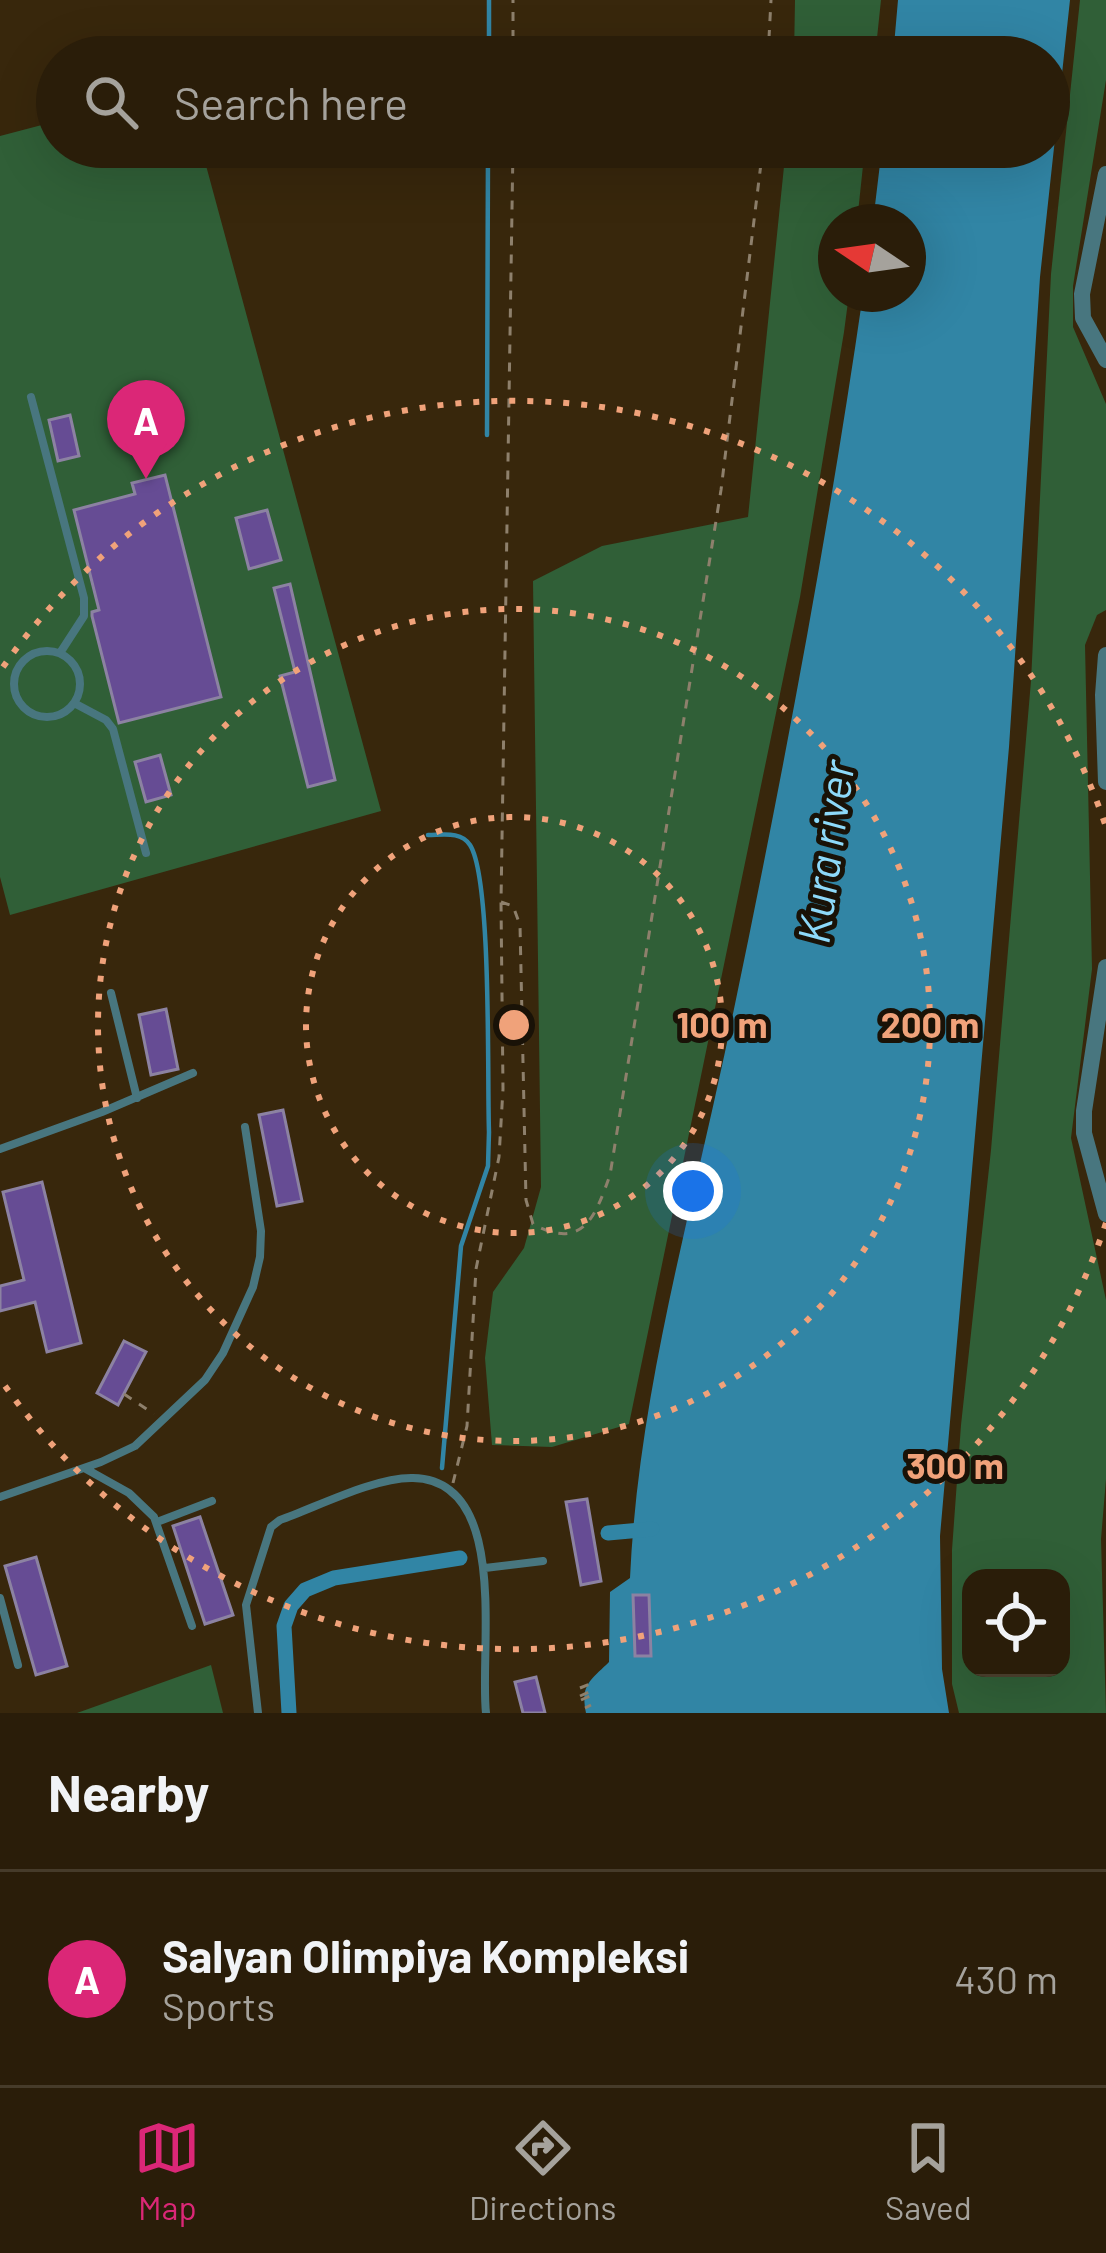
<!DOCTYPE html>
<html lang="en">
<head>
<meta charset="utf-8">
<style>
  :root { --surface:#2a1d09; --page:#362a17; --text:#f1f3f6; --muted:#a5a29c; --line:#463b2a; --accent:#db2777 }
  body { margin:0; font-family:Barlow,sans-serif; background:var(--page); color:var(--text) }
  .controls { position:absolute; right:36px; bottom:36px; display:grid; overflow:hidden; border-radius:24px; box-shadow:0 12px 48px #0002 }
  .controls button { width:108px; height:108px; display:grid; place-items:center; padding:0; border:0; border-bottom:3px solid var(--line); background:var(--surface); color:var(--text); font:60px sans-serif }
  .compass { position:absolute; left:818px; top:204px; width:108px; height:108px; border-radius:50%; background:var(--surface); box-shadow:0 12px 48px #0002; rotate:283deg }
  .you { position:absolute; left:693px; top:1191px; width:42px; height:42px; margin:-30px; border:9px solid #fff; border-radius:50%; background:#1a73e8; box-shadow:0 0 0 18px #1a73e833 }
  .badge { display:grid; place-items:center; width:78px; height:78px; border-radius:50%; background:var(--accent); color:#fff; font-size:39px; font-weight:700 }
  .pin { position:absolute; translate:-50% -99px; filter:drop-shadow(0 3px 6px #0008) }
  .pin::after { content:''; position:absolute; top:63px; width:42px; height:36px; background:inherit; clip-path:polygon(0 0,100% 0,50% 100%) }
  .list { margin:0; padding:0; list-style:none }
  h2 { display:flex; justify-content:space-between; align-items:center; height:156px; margin:0; padding:0 48px; font-size:51px }
  h2 small { font-size:39px; font-weight:400; color:var(--muted) }
  .list li { display:grid; grid-template-columns:78px 1fr auto; gap:36px; align-items:center; box-sizing:border-box; height:216px; padding:0 48px; border-top:3px solid var(--line) }
  .list b { display:block; font-size:45px; white-space:nowrap }
  .list p { margin:0; font-size:39px; white-space:nowrap; color:var(--muted) }
  .list em { font-size:39px; font-style:normal; color:var(--muted) }
  .icon { flex:none; width:66px; height:66px; fill:none; stroke:currentColor; stroke-width:2; stroke-linecap:round; stroke-linejoin:round }
  .map { position:relative; flex:none; width:1106px; height:1713px; overflow:hidden }
  .search { position:absolute; background:var(--surface); box-shadow:0 12px 48px #0002; left:36px; right:36px; top:36px; height:132px; display:flex; align-items:center; gap:30px; box-sizing:border-box; padding:0 42px; border-radius:66px; color:var(--muted); font-size:45px }
  .sheet { height:372px; background:var(--surface) }
  nav { display:flex; justify-content:space-around; align-items:center; box-sizing:border-box; height:168px; border-top:3px solid var(--line); background:var(--surface); font-size:33px; color:var(--muted) }
  nav a { display:grid; justify-items:center; gap:6px }
  nav .on { color:var(--accent) }
  .map>svg:first-child { display:block }
  .green { fill:#305f37; fill-rule:evenodd }
  .water { fill:#3185a5 }
  .lines { fill:none; stroke-linecap:round; stroke-linejoin:round }
  .stream { stroke:#3185a5; stroke-width:4.5 }
  .canal { stroke:#3185a5; stroke-width:15 }
  .building { fill:#664c94; stroke:#8c82a2; stroke-width:3 }
  .path { stroke:#8e806c; stroke-width:3; stroke-dasharray:9 9; stroke-linecap:butt }
  .service { stroke:#48767f; stroke-width:8 }
  .minor { stroke:#48767f; stroke-width:16 }
  .ring { fill:none; stroke:#f0a27a; stroke-width:6; stroke-dasharray:6 12 }
  .labels { text-anchor:middle; stroke-width:10; stroke-linejoin:round; paint-order:stroke }
  .water-label { font-size:45px; font-style:italic; fill:#8dd9f9; stroke:#191207 }
  .centre { fill:#f0a27a; stroke:#191207; stroke-width:6 }
  .ring-label { font-size:36px; text-anchor:middle; font-weight:bold; fill:#f0a27a; stroke:#191207; stroke-width:10; stroke-linejoin:round; paint-order:stroke }
</style>
</head>
<body>
<div class="map">
<svg width="1106" height="1713" viewBox="0 0 1106 1713">
  <rect width="100%" height="100%" fill="#38270c"/>
  <path class="green" d="M795 0H881L875 57H794Z
    M1080 0H1106V80L1073 286V327L1106 404V610L1097 615 1085 645 1092 969 1071 1138 1106 1300V1479L1101 1539 1106 1713H959L952 1684V1550L961 1425 991 1150 1031 681 1051 274ZM971 1578H1061V1668H971Z
    M57 121V147H201L381 811 10 915 0 877V136Z
    M786 147H865L857 222H836V294H849L844 332 800 597 629 1424 552 1447 492 1445 485 1358 493 1292 524 1248 541 1187 533 581 602 546 748 517Z
    M211 1665 223 1713H77Z"/>
  <path class="water" d="M898 0H1070L1040 277 1009 747 940 1536 942 1669 949 1713H586C580 1684 591 1680 609 1662L610 1592 630 1578C638 1400 688 1225 725 1052 778 800 826 549 863 294H908V222H873L882 147H1049V57H893Z"/>
  <g class="lines">
    <path class="stream" d="M489 57V0
      M487 435 488 147
      M428 835C443 835 461 831 470 845 492 879 487 1080 489 1132L488 1166 461 1246 442 1468"/>
    <path class="canal" d="M608 1533 652 1529
      M289 1713 284 1626 291 1606 305 1590 334 1578 460 1558"/>
  </g>
  <path class="building" d="M70 415 79 456 58 461 49 420Z
    M165 475 221 697 119 723 92 616V612L99 610 74 510 135 494 132 483Z
    M267 510 281 560 249 569 236 518Z
    M290 584 335 780 308 787 280 676 295 672 274 588Z
    M160 755 171 795 146 802 135 762Z
    M166 1009 178 1069 151 1075 139 1015Z
    M283 1110 302 1201 277 1206 259 1115Z
    M42 1182 81 1343 47 1352 35 1302 0 1311V1286L24 1280 3 1192Z
    M124 1341 146 1352 118 1405 97 1393Z
    M587 1499 601 1581 581 1585 566 1502Z
    M200 1517 233 1615 205 1624 173 1526Z
    M36 1557 67 1666 36 1675 5 1566Z
    M633 1595H649L651 1656H635Z
    M536 1677 545 1713H523L515 1682Z"/>
  <g class="lines">
    <path class="path" d="M513 57V0
      M768 57 771 0
      M501 902 513 906 520 925 526 1200 533 1224C583 1251 595 1217 610 1175L721 490 763 147
      M124 1394 154 1414
      M453 1483 467 1426 476 1269 499 1157 503 1089 501 902 513 147
      M580 1688 592 1683
      M580 1696 589 1692
      M581 1700 590 1696
      M585 1708 591 1705"/>
    <path class="service" d="M31 397 84 598V616L60 653
      M14 684a33 33 0 1 1 66 0a33 33 0 1 1-66 0Z
      M74 703 106 720 113 729 146 853
      M111 993 137 1098
      M0 1149 102 1112 193 1073
      M86 1469 129 1493 154 1517 192 1626
      M0 1497 101 1462 135 1446 205 1380 223 1353 253 1287 260 1257 261 1231 245 1127
      M157 1522 212 1501
      M485 1568 543 1561
      M0 1598 18 1665
      M258 1713 246 1605 271 1527 280 1520C317 1507 375 1477 413 1478 511 1480 479 1651 486 1713"/>
    <path class="minor" d="M1106 174 1082 294 1083 318 1106 360
      M1106 655 1103 695 1106 782
      M1106 967 1084 1111V1133L1106 1214"/>
  </g>
  <g class="ring">
    <circle cx="514" cy="1025" r="208"/>
    <circle cx="514" cy="1025" r="416"/>
    <path d="M1106 1223A624 624 0 0 1 3 1383M3 667A624 624 0 0 1 1106 827"/>
  </g>
  <g class="labels">
    <g class="water-label">
      <text transform="translate(826 852) rotate(-82)" y="16">Kura river</text>
    </g>
  </g>
  <circle cx="514" cy="1025" r="18" class="centre"/>
  <g class="ring-label">
    <text x="722" y="1038">100 m</text>
    <text x="930" y="1038">200 m</text>
    <text x="955" y="1479">300 m</text>
  </g>
</svg>
<div class="controls">
<button><svg class="icon" aria-label="locate" viewBox="0 0 24 24"><circle cx="12" cy="12" r="6"/><path d="M12 2v4M12 18v4M2 12h4M18 12h4"/></svg></button>
</div>
<svg class="compass" viewBox="-18 -18 36 36"><path d="M0-13l5 13h-10z" fill="#e53935"/><path d="M0 13l5-13h-10z" fill="#a5a29c"/></svg>
<div class="you"></div>
<div class="pin badge" style="left:146px;top:479px">A</div>
<div class="search"><svg class="icon" aria-label="search" viewBox="0 0 24 24"><circle cx="10" cy="10" r="6"/><path d="M15 15l6 6"/></svg>Search here</div>
</div>
<section class="sheet">
<h2>Nearby<small></small></h2>
<ul class="list">
<li><span class="badge">A</span><div><b>Salyan Olimpiya Kompleksi</b><p>Sports</p></div><em>430 m</em></li>
</ul>
</section>
<nav>
<a class="on"><svg class="icon" aria-label="map" viewBox="0 0 24 24"><path d="M3 6l6-2 6 2 6-2v14l-6 2-6-2-6 2zM9 4v14M15 6v14"/></svg>Map</a>
<a><svg class="icon" aria-label="directions" viewBox="0 0 24 24"><path d="M12 3l9 9-9 9-9-9zM9 14v-3h6M13 9l2 2-2 2"/></svg>Directions</a>
<a><svg class="icon" aria-label="saved" viewBox="0 0 24 24"><path d="M7 4h10v16l-5-4-5 4z"/></svg>Saved</a>
</nav>
</body>
</html>
